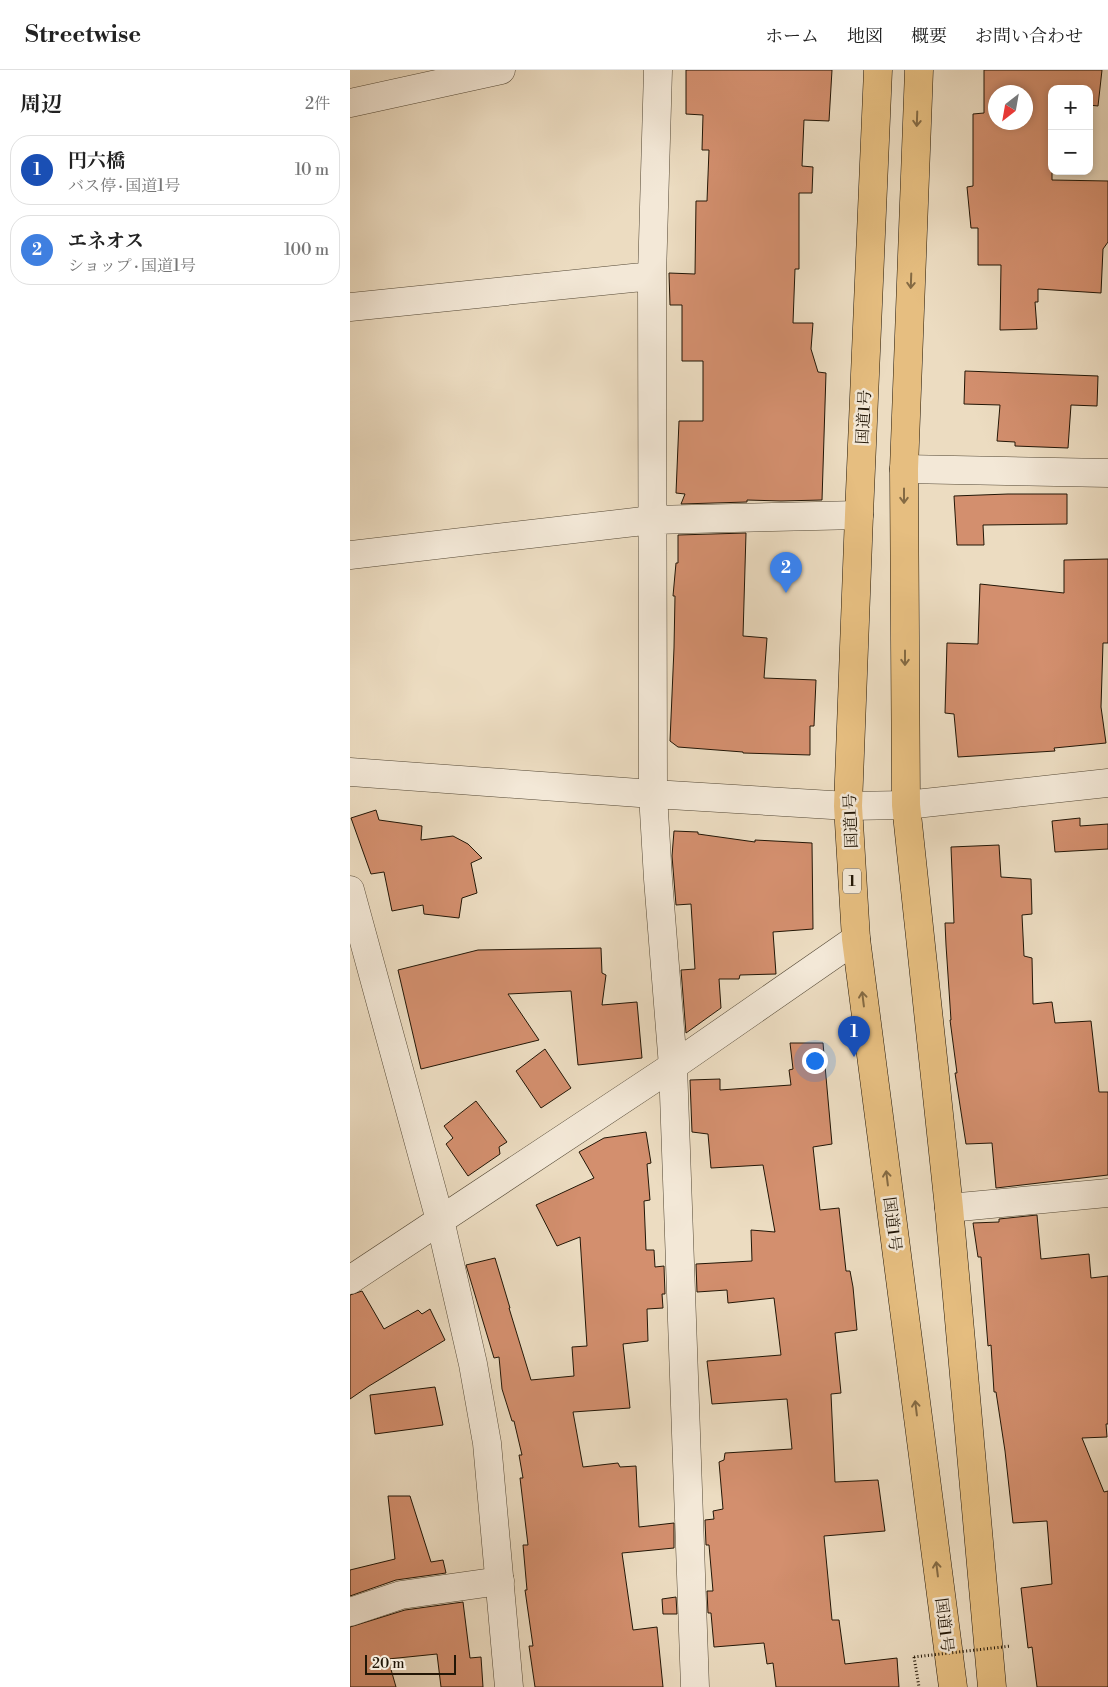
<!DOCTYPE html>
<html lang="ja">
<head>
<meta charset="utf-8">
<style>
  :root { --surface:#fff; --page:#f6f6f6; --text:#222; --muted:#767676; --line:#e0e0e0; --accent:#8f2418 }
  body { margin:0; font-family:"Libre Bodoni","Noto Serif JP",serif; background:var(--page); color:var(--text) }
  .controls { position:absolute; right:15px; top:15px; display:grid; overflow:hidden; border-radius:10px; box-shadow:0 2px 8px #0003 }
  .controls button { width:45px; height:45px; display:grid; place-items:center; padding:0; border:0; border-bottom:1px solid var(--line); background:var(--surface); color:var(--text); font:25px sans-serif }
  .compass { position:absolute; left:638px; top:15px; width:45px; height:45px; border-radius:50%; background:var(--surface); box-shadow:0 2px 8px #0003; rotate:211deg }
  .scale { position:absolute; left:15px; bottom:12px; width:91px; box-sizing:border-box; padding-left:5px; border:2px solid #221606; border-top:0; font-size:14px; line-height:18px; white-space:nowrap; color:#221606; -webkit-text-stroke:4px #f3e8d7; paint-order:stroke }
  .you { position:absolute; left:464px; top:990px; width:18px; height:18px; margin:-12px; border:4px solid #fff; border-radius:50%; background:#1a73e8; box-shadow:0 0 0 8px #1a73e833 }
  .badge { display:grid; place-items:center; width:32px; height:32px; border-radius:50%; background:var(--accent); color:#fff; font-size:16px; font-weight:700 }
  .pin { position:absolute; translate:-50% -41px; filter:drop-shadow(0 1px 2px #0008) }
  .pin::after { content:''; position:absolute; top:26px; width:18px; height:15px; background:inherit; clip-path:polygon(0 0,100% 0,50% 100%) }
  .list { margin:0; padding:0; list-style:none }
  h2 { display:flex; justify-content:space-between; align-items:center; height:65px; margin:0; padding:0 20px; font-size:21px }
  h2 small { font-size:16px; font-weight:400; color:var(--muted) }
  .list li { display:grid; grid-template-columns:32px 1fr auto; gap:15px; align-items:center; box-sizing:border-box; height:70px; margin:0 10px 10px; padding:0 10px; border:1px solid var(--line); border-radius:20px }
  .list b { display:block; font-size:19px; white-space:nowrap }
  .list p { margin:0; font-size:16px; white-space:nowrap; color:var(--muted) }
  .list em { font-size:16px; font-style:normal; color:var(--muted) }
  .map { position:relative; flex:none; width:758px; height:1617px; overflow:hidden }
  header { display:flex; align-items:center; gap:30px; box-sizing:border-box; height:70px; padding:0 25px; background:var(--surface); border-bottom:1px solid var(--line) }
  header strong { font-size:24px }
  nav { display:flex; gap:28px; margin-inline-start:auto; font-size:18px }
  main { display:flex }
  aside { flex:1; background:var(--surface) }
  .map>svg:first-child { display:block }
  .building { fill:#d38f6e; stroke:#221606; fill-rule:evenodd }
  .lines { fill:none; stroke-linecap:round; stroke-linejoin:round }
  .minor-casing { stroke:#544835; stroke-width:29 }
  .tertiary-casing { stroke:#544835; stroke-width:29 }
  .trunk-casing { stroke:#221606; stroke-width:29 }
  .path { stroke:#221606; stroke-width:3; stroke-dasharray:1 2.5; stroke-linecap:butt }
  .minor { stroke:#f3e8d7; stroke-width:28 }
  .tertiary { stroke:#f3e8d7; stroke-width:28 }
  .trunk { stroke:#e6be80; stroke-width:28 }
  .path-bridge { stroke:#221606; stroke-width:3; stroke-dasharray:1 2.5; stroke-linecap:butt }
  .oneway { stroke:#846a43 }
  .labels { text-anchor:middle; stroke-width:5; stroke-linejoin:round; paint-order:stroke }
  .shield { fill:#f3e8d7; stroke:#615545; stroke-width:1 }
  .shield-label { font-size:15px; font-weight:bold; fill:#221606 }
  .street-label { font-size:16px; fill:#221606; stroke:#f3e8d7 }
</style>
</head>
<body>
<header>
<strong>Streetwise</strong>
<nav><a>ホーム</a><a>地図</a><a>概要</a><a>お問い合わせ</a></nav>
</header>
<main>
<aside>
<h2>周辺<small>2件</small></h2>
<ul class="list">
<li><span class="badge" style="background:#1a4fb4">1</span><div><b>円六橋</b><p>バス停 · 国道1号</p></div><em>10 m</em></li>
<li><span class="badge" style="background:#3f7fe0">2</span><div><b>エネオス</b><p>ショップ · 国道1号</p></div><em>100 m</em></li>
</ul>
</aside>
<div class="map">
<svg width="758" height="1617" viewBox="0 0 758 1617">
  <rect width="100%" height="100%" fill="#ecdcc1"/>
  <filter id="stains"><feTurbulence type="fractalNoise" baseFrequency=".004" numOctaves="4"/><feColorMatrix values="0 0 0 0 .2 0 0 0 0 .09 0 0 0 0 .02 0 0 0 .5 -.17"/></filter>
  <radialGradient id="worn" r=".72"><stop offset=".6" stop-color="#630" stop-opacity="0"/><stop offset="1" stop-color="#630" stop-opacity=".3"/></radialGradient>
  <path class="building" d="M336 0H482L479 51 454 50 452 96 463 97 462 123H449V199H445L443 253H463L461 279 468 302 476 303 472 430 431 431 397 430V432L331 434 335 424 326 423 329 351H353V291H332V235H320L319 203 345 204 346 131H357L359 80H352L353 45 336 44Z
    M634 0H752L748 36 739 35V19H702V110L758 111V172L753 179 751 223 688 219V232H685L687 259 650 260 651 195H628V158H621L617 117 623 116V44L634 43ZM646 22H676V52H646Z
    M615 301 748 306 747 336 721 335 718 378 665 376V372L647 371 650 335 614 334Z
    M658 424H717V454L633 455 634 475H607L604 426Z
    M396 463 393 566 417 568 414 608 466 610 464 656H460V685L393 683V682L328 677 320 671 324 578 325 526H323L326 493H328V465Z
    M758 489V573H753L751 637 756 673 704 678 705 681 608 687 604 644 595 643 597 573 628 574 630 514 714 523V490Z
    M26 740 29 750 72 756 71 770 103 766 118 774 132 788 121 793 127 823 112 828 109 848 74 844 73 835 42 841 34 802 21 804 1 748Z
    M730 748V756L758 754V779L705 782 702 751Z
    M324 761 348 762V764L405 772V770L462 773 463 859 423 862 426 904 390 905 389 909H369L371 938 336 963 331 900 345 899 341 834 326 835 322 786Z
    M649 775 651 807 681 809 682 844 672 845 674 886 682 888 683 934 702 932 705 953 741 951 749 1022H758V1105L646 1118 642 1073 616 1074 605 1003H607L600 950H601L596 875 595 853H604L601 777Z
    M251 878 252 903 256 905 252 935 287 932 292 988 228 995 221 921 158 924 189 970 71 999 48 900 128 880Z
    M440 973H473L482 1074 463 1077 470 1140 489 1138 496 1201H500L503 1217 507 1260 485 1263 491 1323 481 1324 485 1412 528 1410 535 1461 474 1466 482 1550H489L495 1594 547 1588 549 1617H426L423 1593 417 1594 414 1573 364 1577 361 1543H358L357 1521H363L359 1475H356L355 1450 364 1449 363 1441 373 1439 369 1392 374 1390 375 1383 442 1379 437 1329 362 1334 357 1291 431 1285 424 1228 378 1233 377 1220 347 1222 346 1194 402 1191 401 1160 425 1162 413 1095 361 1098 358 1064 342 1062 340 1010 370 1009V1020L441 1015 439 1000 443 999Z
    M195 979 221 1018 191 1038 166 1001Z
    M126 1031 157 1072 149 1077 150 1084 118 1106 96 1074 103 1068 94 1056Z
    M296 1062 301 1093 297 1094 300 1130 294 1131 296 1180H304L305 1197 314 1196 315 1224H312L313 1238 297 1239 298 1271 273 1274 280 1338 223 1342 233 1397 268 1393 270 1397 286 1396 289 1457 324 1453V1478L272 1483 283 1560 307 1557 313 1617H185L179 1576H183L175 1520H177L173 1475H178L170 1408H173L169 1385H172L164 1351H162L152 1319 149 1287 144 1288 116 1195 145 1188 160 1238H159L181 1310 224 1306 222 1277 237 1276 230 1167 207 1176 186 1135 244 1108 229 1082 254 1068Z
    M687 1145 691 1189 739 1184 741 1208 758 1206V1354H756L757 1367 732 1368 754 1422 758 1421V1617H687L682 1577 678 1578 671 1518 702 1514 697 1451 663 1453 655 1381 646 1322H644L641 1275 638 1276 631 1187H628L623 1153 649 1152V1149Z
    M12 1221 34 1259 68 1240 72 1244 80 1239 95 1270 19 1316 0 1329V1225Z
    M85 1317 93 1355 25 1364 20 1325Z
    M38 1426H60L81 1492 93 1490 96 1503 46 1510 0 1526V1500L45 1489Z
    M326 1527 327 1544H313L312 1529Z
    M113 1532 120 1588 131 1587 133 1617H91L87 1584 38 1589 46 1617H0V1557L55 1540Z"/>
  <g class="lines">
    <g class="minor-casing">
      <path id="minor" d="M308 0 302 206 303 724 308 809 323 996 345 1617
        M0 33 151 0
        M0 237 302 206
        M554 399 758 403
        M0 485 302 450 509 445
        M599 1138 758 1123
        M0 1542 51 1525 150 1511"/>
    </g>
    <g class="tertiary-casing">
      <path id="tertiary" d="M0 702 303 724 498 736 556 735 758 713
        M0 820 90 1150 123 1294 137 1373 159 1617
        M0 1210 323 996 506 869"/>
    </g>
    <g class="trunk-casing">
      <path id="trunk" d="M528 0 509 445 498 736 506 869 603 1617
        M569 0 554 399 556 735 599 1138 642 1617"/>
    </g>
    <path class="path" d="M564 1587 569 1617"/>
    <use href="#minor" class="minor"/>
    <use href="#tertiary" class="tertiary"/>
    <use href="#trunk" class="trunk"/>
    <path class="path-bridge" d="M564 1587 661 1576"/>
  </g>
  <defs><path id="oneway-shaft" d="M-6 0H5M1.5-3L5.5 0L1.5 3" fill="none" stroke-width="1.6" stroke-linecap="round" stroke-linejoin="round" transform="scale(1.25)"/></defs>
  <g class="oneway">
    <use href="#oneway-shaft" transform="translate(567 49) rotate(92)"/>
    <use href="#oneway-shaft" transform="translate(561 211) rotate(92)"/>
    <use href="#oneway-shaft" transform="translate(554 426) rotate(90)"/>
    <use href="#oneway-shaft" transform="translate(555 588) rotate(90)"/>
    <use href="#oneway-shaft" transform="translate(513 929) rotate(-97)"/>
    <use href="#oneway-shaft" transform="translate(537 1108) rotate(-97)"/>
    <use href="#oneway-shaft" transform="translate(566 1338) rotate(-97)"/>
    <use href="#oneway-shaft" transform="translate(587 1499) rotate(-97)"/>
  </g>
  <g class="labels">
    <rect class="shield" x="493" y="798.5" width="18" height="25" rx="4"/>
    <g class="shield-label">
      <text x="502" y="816">1</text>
    </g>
    <g class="street-label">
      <text transform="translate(513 347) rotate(-87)" y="6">国道1号</text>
      <text transform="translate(500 751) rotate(-92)" y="6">国道1号</text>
      <text transform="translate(543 1154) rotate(83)" y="6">国道1号</text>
      <text transform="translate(595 1555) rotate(83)" y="6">国道1号</text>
    </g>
  </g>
  <rect width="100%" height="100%" filter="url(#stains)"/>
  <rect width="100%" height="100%" fill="url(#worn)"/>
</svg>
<div class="controls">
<button>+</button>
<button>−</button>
</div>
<svg class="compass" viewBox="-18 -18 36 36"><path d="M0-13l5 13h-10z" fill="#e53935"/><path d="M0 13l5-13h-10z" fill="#767676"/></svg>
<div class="scale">20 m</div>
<div class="you"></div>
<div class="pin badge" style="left:504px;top:987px;background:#1a4fb4">1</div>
<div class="pin badge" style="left:436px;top:523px;background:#3f7fe0">2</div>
</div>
</main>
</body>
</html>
